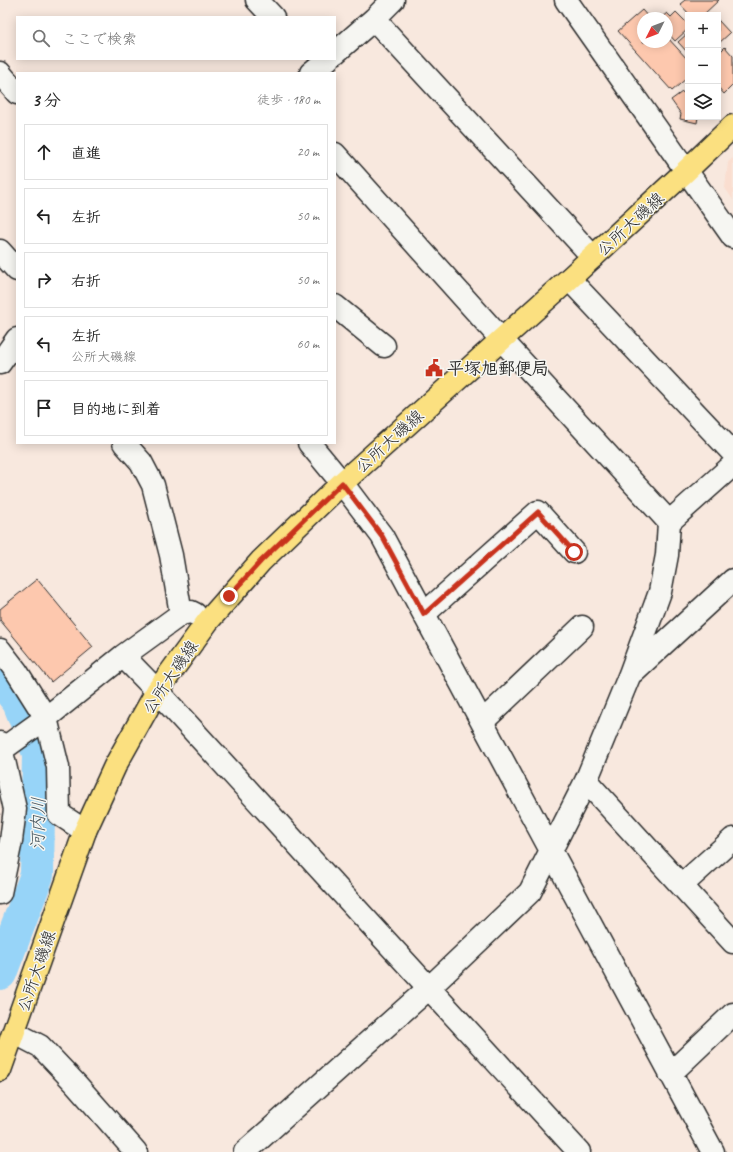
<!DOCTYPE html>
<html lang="ja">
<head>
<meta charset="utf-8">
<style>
  :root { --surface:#fff; --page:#f2f2f2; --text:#222; --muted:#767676; --line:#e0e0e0 }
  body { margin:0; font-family:Caveat,"Klee One",sans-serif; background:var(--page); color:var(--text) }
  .controls { position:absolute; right:12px; top:12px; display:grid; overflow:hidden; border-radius:0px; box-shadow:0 2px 10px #0003 }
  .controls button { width:36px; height:36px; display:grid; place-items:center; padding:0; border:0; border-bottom:1px solid var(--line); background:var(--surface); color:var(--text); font:20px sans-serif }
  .compass { position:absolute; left:637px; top:12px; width:36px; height:36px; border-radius:50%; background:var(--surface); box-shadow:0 2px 10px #0003; rotate:228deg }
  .stop { position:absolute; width:12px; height:12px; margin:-9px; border:3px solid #c8321e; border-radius:50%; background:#fff }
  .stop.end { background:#c8321e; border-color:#fff; box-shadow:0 1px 4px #0008 }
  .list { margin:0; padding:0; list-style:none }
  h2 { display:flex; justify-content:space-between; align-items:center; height:52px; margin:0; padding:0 16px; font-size:17px }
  h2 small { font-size:13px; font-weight:400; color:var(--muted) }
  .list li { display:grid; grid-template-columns:26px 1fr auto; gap:12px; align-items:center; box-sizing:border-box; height:56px; margin:0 8px 8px; padding:0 8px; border:1px solid var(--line); border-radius:0px }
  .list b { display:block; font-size:15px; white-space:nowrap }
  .list p { margin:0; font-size:13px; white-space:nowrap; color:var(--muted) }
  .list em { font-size:13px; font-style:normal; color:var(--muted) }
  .icon { flex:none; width:22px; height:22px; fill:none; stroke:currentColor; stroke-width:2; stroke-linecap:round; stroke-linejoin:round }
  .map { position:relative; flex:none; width:733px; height:1152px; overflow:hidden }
  .search { position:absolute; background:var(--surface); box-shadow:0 2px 10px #0003; left:16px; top:16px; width:320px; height:44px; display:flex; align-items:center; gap:10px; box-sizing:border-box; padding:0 14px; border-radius:0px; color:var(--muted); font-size:15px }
  .panel { position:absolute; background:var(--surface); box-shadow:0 2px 10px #0003; left:16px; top:72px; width:320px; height:372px; border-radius:0px }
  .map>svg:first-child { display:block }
  .built { fill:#faded0 }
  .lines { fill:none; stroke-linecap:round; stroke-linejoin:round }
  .river { stroke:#97d4f8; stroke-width:34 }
  .building { fill:#fdc8ae; stroke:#2b2b2b }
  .minor-casing { stroke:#2b2b2b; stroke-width:25 }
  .major-casing { stroke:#2b2b2b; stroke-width:25 }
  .minor { stroke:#f6f6f2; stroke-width:22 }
  .major { stroke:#fbe080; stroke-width:22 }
  .route { stroke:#c8321e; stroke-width:5 }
  .labels { text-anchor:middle; stroke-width:3; stroke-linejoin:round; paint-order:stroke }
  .street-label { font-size:17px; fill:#2b2b2b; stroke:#f6f6f2 }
  .poi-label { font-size:17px; font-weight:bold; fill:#2b2b2b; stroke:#f6f6f2; text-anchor:start }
  .water-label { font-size:18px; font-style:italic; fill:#46555e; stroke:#f6f6f2 }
</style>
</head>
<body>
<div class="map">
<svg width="733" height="1152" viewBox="0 0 733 1152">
  <rect width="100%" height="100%" fill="#f8e8de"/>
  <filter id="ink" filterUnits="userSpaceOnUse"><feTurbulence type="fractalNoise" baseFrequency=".025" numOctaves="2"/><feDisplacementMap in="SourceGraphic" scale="8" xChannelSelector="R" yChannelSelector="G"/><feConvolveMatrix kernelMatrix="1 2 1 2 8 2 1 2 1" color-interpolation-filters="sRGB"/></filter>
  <g filter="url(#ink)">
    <path class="built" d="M733 158V200L725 188 728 162Z"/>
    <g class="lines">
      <path class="river" d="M0 678 19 702 39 753 37 875 0 973"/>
    </g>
    <path class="building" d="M685 0H719L703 15H690L680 4Z
      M642 10 649 18H643V42H667V37L688 60V77L672 91 618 31Z
      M676 12 688 24V29L675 41 667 32V18H661L667 13 671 17Z
      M718 20 730 33 718 44Z
      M688 33V53L678 42Z
      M725 47 733 56V85L724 94 718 87V54Z
      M682 92 688 94V117H698L697 123 680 119 681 114 671 100Z
      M37 579 93 647 51 682 0 620V609Z"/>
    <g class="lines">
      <g class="minor-casing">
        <path id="minor" d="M257 0 273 17
          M566 0 733 237
          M374 19 593 257
          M335 53 374 19 393 0
          M0 73 17 93
          M311 73 328 59
          M0 251 17 270
          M569 279 733 453
          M335 306 384 346
          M0 363 17 339
          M124 443 141 462 153 485 171 555 181 614
          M309 443 342 483 382 536 713 1152
          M669 522 733 465
          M424 614 538 512 574 552
          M0 650 17 672 46 718 58 767 59 814 85 831
          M123 656 181 614 191 612 195 614
          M633 672 733 580
          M482 722 582 627
          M0 743 15 809 11 841 0 893
          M0 751 46 718 123 656 157 691 579 1152
          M586 781 733 942
          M682 885 733 839
          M15 1033 40 1046 76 1084 136 1152
          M670 1074 733 1014
          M245 1152 429 988 530 892 586 781 630 674 660 592 667 555 669 522 501 339 335 154"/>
      </g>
      <g class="major-casing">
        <path id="major" d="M0 1070 85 831 115 766 157 691 208 621 261 561 342 483 569 279 686 171 733 126"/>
      </g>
      <use href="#minor" class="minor"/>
      <use href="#major" class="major"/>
    </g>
  </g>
  <g class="lines" filter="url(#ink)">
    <path class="route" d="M229 596 261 561 342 483 382 536 424 614 538 512 574 552"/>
  </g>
  <defs>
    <g id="civic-bare" transform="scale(1.38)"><path d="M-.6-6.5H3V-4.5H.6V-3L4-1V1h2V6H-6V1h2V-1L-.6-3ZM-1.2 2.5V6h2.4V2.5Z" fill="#c8321e" stroke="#f6f6f2" stroke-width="2.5" paint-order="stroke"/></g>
  </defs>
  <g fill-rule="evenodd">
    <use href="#civic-bare" x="434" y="368"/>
  </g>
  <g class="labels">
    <g class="street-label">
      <text transform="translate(630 224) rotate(-43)" y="6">公所大磯線</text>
      <text transform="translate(389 441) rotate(-42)" y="6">公所大磯線</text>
      <text transform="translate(170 677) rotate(-56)" y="6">公所大磯線</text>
      <text transform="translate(36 971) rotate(-71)" y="6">公所大磯線</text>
    </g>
    <g class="poi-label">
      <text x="447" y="374">平塚旭郵便局</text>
    </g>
    <g class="water-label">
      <text transform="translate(38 824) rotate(-89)" y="6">河内川</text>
    </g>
  </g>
</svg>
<div class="controls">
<button>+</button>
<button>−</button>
<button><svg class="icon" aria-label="layers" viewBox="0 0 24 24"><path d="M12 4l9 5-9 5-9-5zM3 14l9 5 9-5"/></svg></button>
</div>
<svg class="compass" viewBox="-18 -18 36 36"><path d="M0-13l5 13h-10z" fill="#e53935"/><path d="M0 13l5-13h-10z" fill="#767676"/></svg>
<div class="stop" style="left:574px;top:552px"></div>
<div class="stop end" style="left:229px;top:596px"></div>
<div class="search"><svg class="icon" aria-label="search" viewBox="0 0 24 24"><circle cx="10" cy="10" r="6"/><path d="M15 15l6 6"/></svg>ここで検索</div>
<section class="panel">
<h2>3 分<small>徒歩 · 180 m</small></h2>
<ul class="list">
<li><svg class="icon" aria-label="ahead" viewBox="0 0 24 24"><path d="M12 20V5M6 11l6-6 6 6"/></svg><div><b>直進</b></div><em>20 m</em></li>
<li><svg class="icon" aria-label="left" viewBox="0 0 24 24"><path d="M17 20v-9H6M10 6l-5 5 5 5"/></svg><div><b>左折</b></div><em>50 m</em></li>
<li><svg class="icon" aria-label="right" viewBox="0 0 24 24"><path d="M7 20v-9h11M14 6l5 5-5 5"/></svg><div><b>右折</b></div><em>50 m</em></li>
<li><svg class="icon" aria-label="left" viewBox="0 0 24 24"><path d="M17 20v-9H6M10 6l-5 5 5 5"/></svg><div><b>左折</b><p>公所大磯線</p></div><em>60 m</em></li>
<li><svg class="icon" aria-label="arrive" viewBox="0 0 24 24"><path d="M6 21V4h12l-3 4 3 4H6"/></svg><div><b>目的地に到着</b></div></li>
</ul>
</section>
</div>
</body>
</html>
